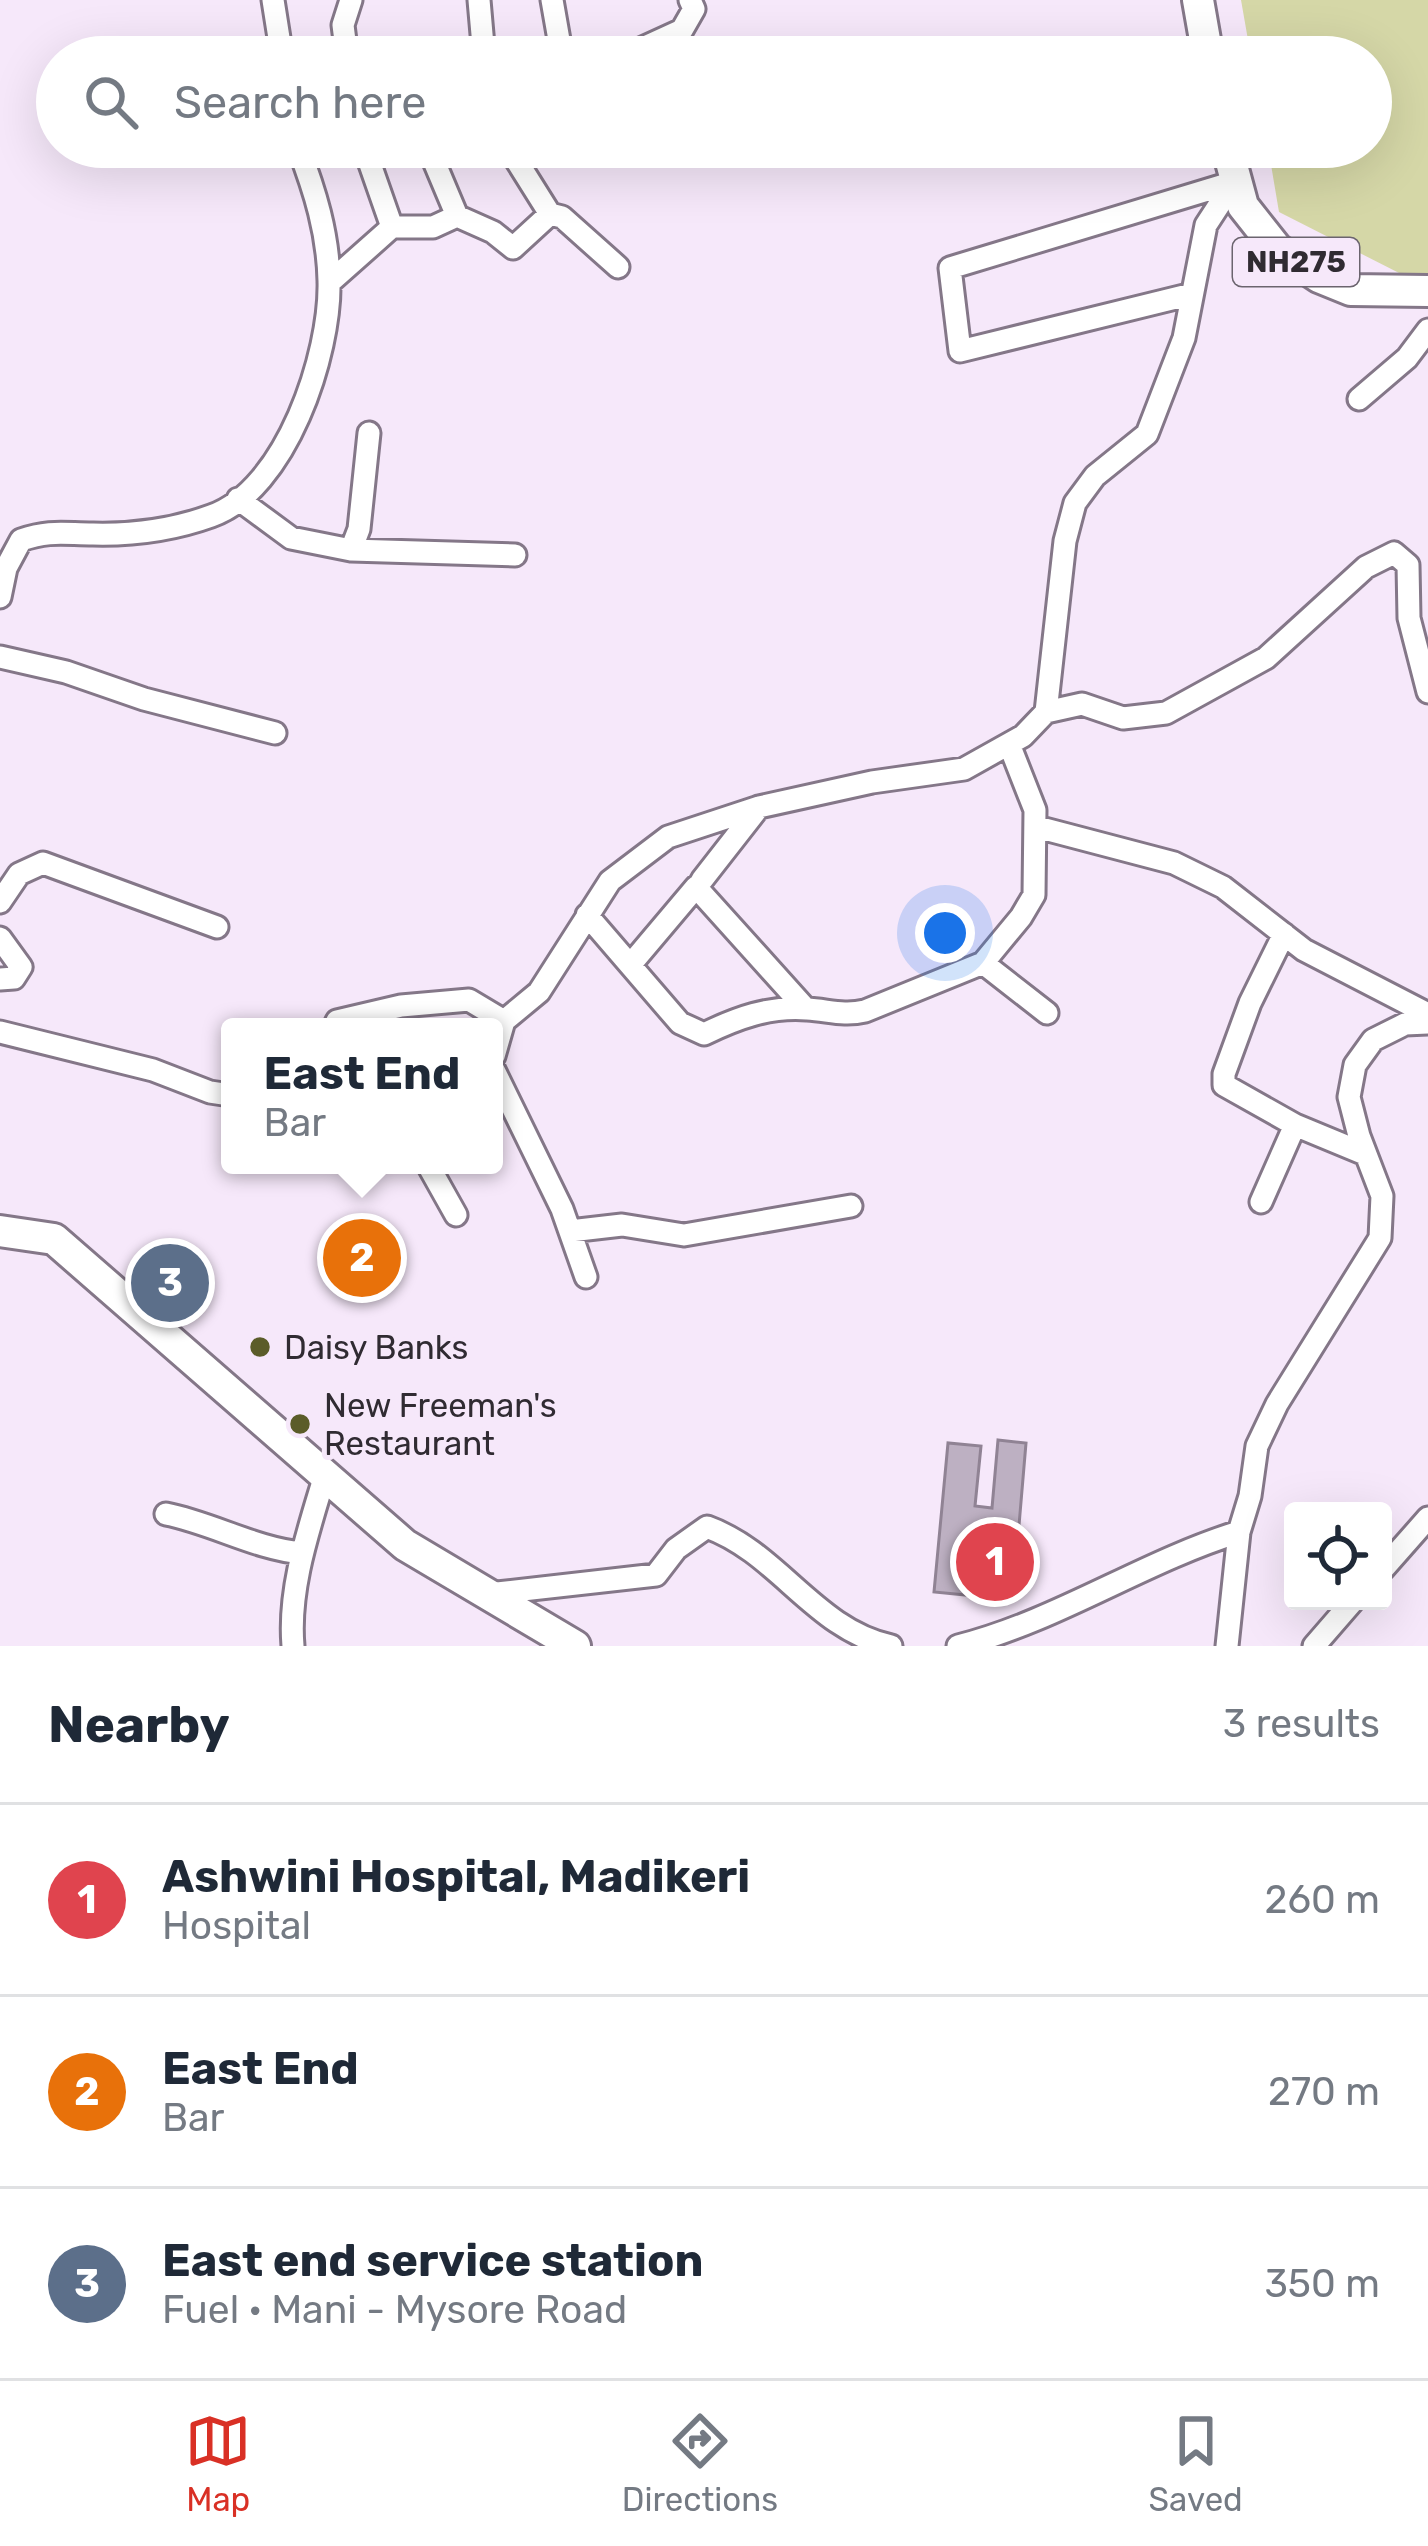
<!DOCTYPE html>
<html lang="en">
<head>
<meta charset="utf-8">
<style>
  :root { --surface:#fff; --page:#f6f6f7; --text:#1f2937; --muted:#747a83; --line:#e0e1e3; --accent:#d93025 }
  body { margin:0; font-family:Rubik,sans-serif; background:var(--page); color:var(--text) }
  .controls { position:absolute; right:36px; bottom:36px; display:grid; overflow:hidden; border-radius:12px; box-shadow:0 12px 48px #0002 }
  .controls button { width:108px; height:108px; display:grid; place-items:center; padding:0; border:0; border-bottom:3px solid var(--line); background:var(--surface); color:var(--text); font:60px sans-serif }
  .you { position:absolute; left:945px; top:933px; width:42px; height:42px; margin:-30px; border:9px solid #fff; border-radius:50%; background:#1a73e8; box-shadow:0 0 0 18px #1a73e833 }
  .badge { display:grid; place-items:center; width:78px; height:78px; border-radius:50%; background:var(--accent); color:#fff; font-size:39px; font-weight:700 }
  .pin { position:absolute; translate:-50% -50%; border:6px solid #fff; box-shadow:0 3px 12px #0006 }
  .popup { position:absolute; left:221px; top:1018px; width:282px; height:156px; box-sizing:border-box; display:grid; place-content:center; border-radius:12px; background:var(--surface); filter:drop-shadow(0 3px 9px #0005); font-size:39px; white-space:nowrap; color:var(--muted) }
  .popup b { font-size:45px; color:var(--text) }
  .popup::after { content:''; position:absolute; left:50%; top:100%; margin-left:-24px; border:24px solid transparent; border-top-color:var(--surface) }
  .list { margin:0; padding:0; list-style:none }
  h2 { display:flex; justify-content:space-between; align-items:center; height:156px; margin:0; padding:0 48px; font-size:51px }
  h2 small { font-size:39px; font-weight:400; color:var(--muted) }
  .list li { display:grid; grid-template-columns:78px 1fr auto; gap:36px; align-items:center; box-sizing:border-box; height:192px; padding:0 48px; border-top:3px solid var(--line) }
  .list b { display:block; font-size:45px; white-space:nowrap }
  .list p { margin:0; font-size:39px; white-space:nowrap; color:var(--muted) }
  .list em { font-size:39px; font-style:normal; color:var(--muted) }
  .icon { flex:none; width:66px; height:66px; fill:none; stroke:currentColor; stroke-width:2; stroke-linecap:round; stroke-linejoin:round }
  .map { position:relative; flex:none; width:1428px; height:1646px; overflow:hidden }
  .search { position:absolute; background:var(--surface); box-shadow:0 12px 48px #0002; left:36px; right:36px; top:36px; height:132px; display:flex; align-items:center; gap:30px; box-sizing:border-box; padding:0 42px; border-radius:66px; color:var(--muted); font-size:45px }
  .sheet { height:732px; background:var(--surface) }
  nav { display:flex; justify-content:space-around; align-items:center; box-sizing:border-box; height:168px; border-top:3px solid var(--line); background:var(--surface); font-size:33px; color:var(--muted) }
  nav a { display:grid; justify-items:center; gap:6px }
  nav .on { color:var(--accent) }
  .map>svg:first-child { display:block }
  .green { fill:#d5d7a7 }
  .building { fill:#bdb0c2; stroke:#908394; stroke-width:3 }
  .lines { fill:none; stroke-linecap:round; stroke-linejoin:round }
  .minor-casing { stroke:#847788; stroke-width:27 }
  .highway-casing { stroke:#847788; stroke-width:36 }
  .minor { stroke:#fff; stroke-width:21 }
  .highway { stroke:#fff; stroke-width:30 }
  .poi-dot { fill:#5b5c29; stroke:#f6e8fa; stroke-width:4.5 }
  .labels { text-anchor:middle; stroke-width:10; stroke-linejoin:round; paint-order:stroke }
  .shield { fill:#f6e8fa; stroke:#6b646e; stroke-width:3 }
  .shield-label { font-size:30px; font-weight:bold; fill:#302b32 }
  .poi-label { font-size:33px; fill:#302b32; stroke:#f6e8fa; text-anchor:start }
</style>
</head>
<body>
<div class="map">
<svg width="1428" height="1646" viewBox="0 0 1428 1646">
  <rect width="100%" height="100%" fill="#f6e8fa"/>
  <path class="green" d="M1241 0H1428V279L1405 276 1279 212 1268 147H1371V57H1251Z"/>
  <path class="building" d="M998 1440 1026 1443 1013 1596 985 1594 989 1544 971 1542 966 1595 934 1592 948 1443 981 1446 975 1506 992 1508Z"/>
  <g class="lines">
    <g class="minor-casing">
      <path id="minor" d="M273 0 282 57
        M479 0 484 57
        M552 0 562 57
        M347 57 343 25 351 0
        M623 57 682 30 694 9 690 0
        M428 147 457 216 493 232 513 248 550 214
        M508 147 550 214 562 217 618 267
        M392 227H433L457 216
        M329 283 392 227 364 147
        M1192 294 960 351 950 268 1234 182
        M1359 399 1407 358 1428 330
        M238 499 291 538 351 550 515 555
        M351 550 359 529 369 433
        M0 597 6 568 21 540C50 530 64 534 93 534 132 535 175 529 211 516 286 490 331 354 329 281 328 233 315 191 298 147
        M0 657 66 672 144 699 275 733
        M1046 712 1065 541 1075 503 1095 476 1147 434 1184 338 1206 225 1234 182
        M1037 827 1174 863 1223 887 1304 950 1428 1014
        M702 880 759 807
        M0 902 19 874 43 863 217 927
        M587 915 680 1023 704 1034C737 1018 769 1006 807 1009 828 1010 843 1016 865 1011L983 963 1021 917 1034 895 1035 810 1009 744
        M1284 934 1250 1003 1224 1074V1085L1295 1125 1365 1154
        M0 938 21 967 14 978 0 979
        M983 963 1047 1013
        M631 964 696 887 805 1008
        M334 1027 337 1021 401 1006 469 1000 504 1021
        M0 1032 153 1070 210 1092 230 1095
        M494 1056 504 1021 539 992 610 881 668 837 759 807 872 782 964 769 1023 736 1046 712 1082 704 1123 718 1166 713 1266 658 1366 567 1394 553 1408 565 1409 618 1428 692
        M494 1070 562 1209 586 1277
        M428 1165 456 1215
        M1261 1202 1295 1125
        M570 1231 622 1225 684 1235 851 1206
        M166 1514C212 1523 256 1549 302 1553
        M1383 1569 1428 1518
        M488 1594 656 1575 676 1549 707 1527C779 1553 814 1629 891 1646
        M293 1646C288 1588 309 1529 325 1475
        M958 1646C1057 1621 1142 1562 1239 1532
        M1227 1646 1239 1532 1250 1496 1257 1446 1277 1404 1380 1238 1382 1196 1359 1136 1349 1097 1355 1065 1373 1040 1405 1024 1428 1023
        M1314 1646 1353 1601"/>
    </g>
    <g class="highway-casing">
      <path id="highway" d="M1198 0 1208 57
        M1227 147 1243 206 1277 249 1319 277 1351 290 1428 291
        M0 1231 54 1239 405 1545 575 1646"/>
    </g>
    <use href="#minor" class="minor"/>
    <use href="#highway" class="highway"/>
  </g>
  <g class="poi-dot">
    <circle cx="260" cy="1347" r="12"/>
    <circle cx="300" cy="1424" r="12"/>
  </g>
  <g class="labels">
    <rect class="shield" x="1233" y="238" width="126" height="48" rx="9"/>
    <g class="shield-label">
      <text x="1296" y="272">NH275</text>
    </g>
    <g class="poi-label">
      <text x="284" y="1359">Daisy Banks</text>
      <text x="324" y="1417">New Freeman's<tspan x="324" dy="38">Restaurant</tspan></text>
    </g>
  </g>
</svg>
<div class="controls">
<button><svg class="icon" aria-label="locate" viewBox="0 0 24 24"><circle cx="12" cy="12" r="6"/><path d="M12 2v4M12 18v4M2 12h4M18 12h4"/></svg></button>
</div>
<div class="you"></div>
<div class="pin badge" style="left:995px;top:1562px;background:#e0444e">1</div>
<div class="pin badge" style="left:362px;top:1258px;background:#e8710a">2</div>
<div class="popup"><b>East End</b>Bar</div>
<div class="pin badge" style="left:170px;top:1283px;background:#5c6f8a">3</div>
<div class="search"><svg class="icon" aria-label="search" viewBox="0 0 24 24"><circle cx="10" cy="10" r="6"/><path d="M15 15l6 6"/></svg>Search here</div>
</div>
<section class="sheet">
<h2>Nearby<small>3 results</small></h2>
<ul class="list">
<li><span class="badge" style="background:#e0444e">1</span><div><b>Ashwini Hospital, Madikeri</b><p>Hospital</p></div><em>260 m</em></li>
<li><span class="badge" style="background:#e8710a">2</span><div><b>East End</b><p>Bar</p></div><em>270 m</em></li>
<li><span class="badge" style="background:#5c6f8a">3</span><div><b>East end service station</b><p>Fuel · Mani - Mysore Road</p></div><em>350 m</em></li>
</ul>
</section>
<nav>
<a class="on"><svg class="icon" aria-label="map" viewBox="0 0 24 24"><path d="M3 6l6-2 6 2 6-2v14l-6 2-6-2-6 2zM9 4v14M15 6v14"/></svg>Map</a>
<a><svg class="icon" aria-label="directions" viewBox="0 0 24 24"><path d="M12 3l9 9-9 9-9-9zM9 14v-3h6M13 9l2 2-2 2"/></svg>Directions</a>
<a><svg class="icon" aria-label="saved" viewBox="0 0 24 24"><path d="M7 4h10v16l-5-4-5 4z"/></svg>Saved</a>
</nav>
</body>
</html>
